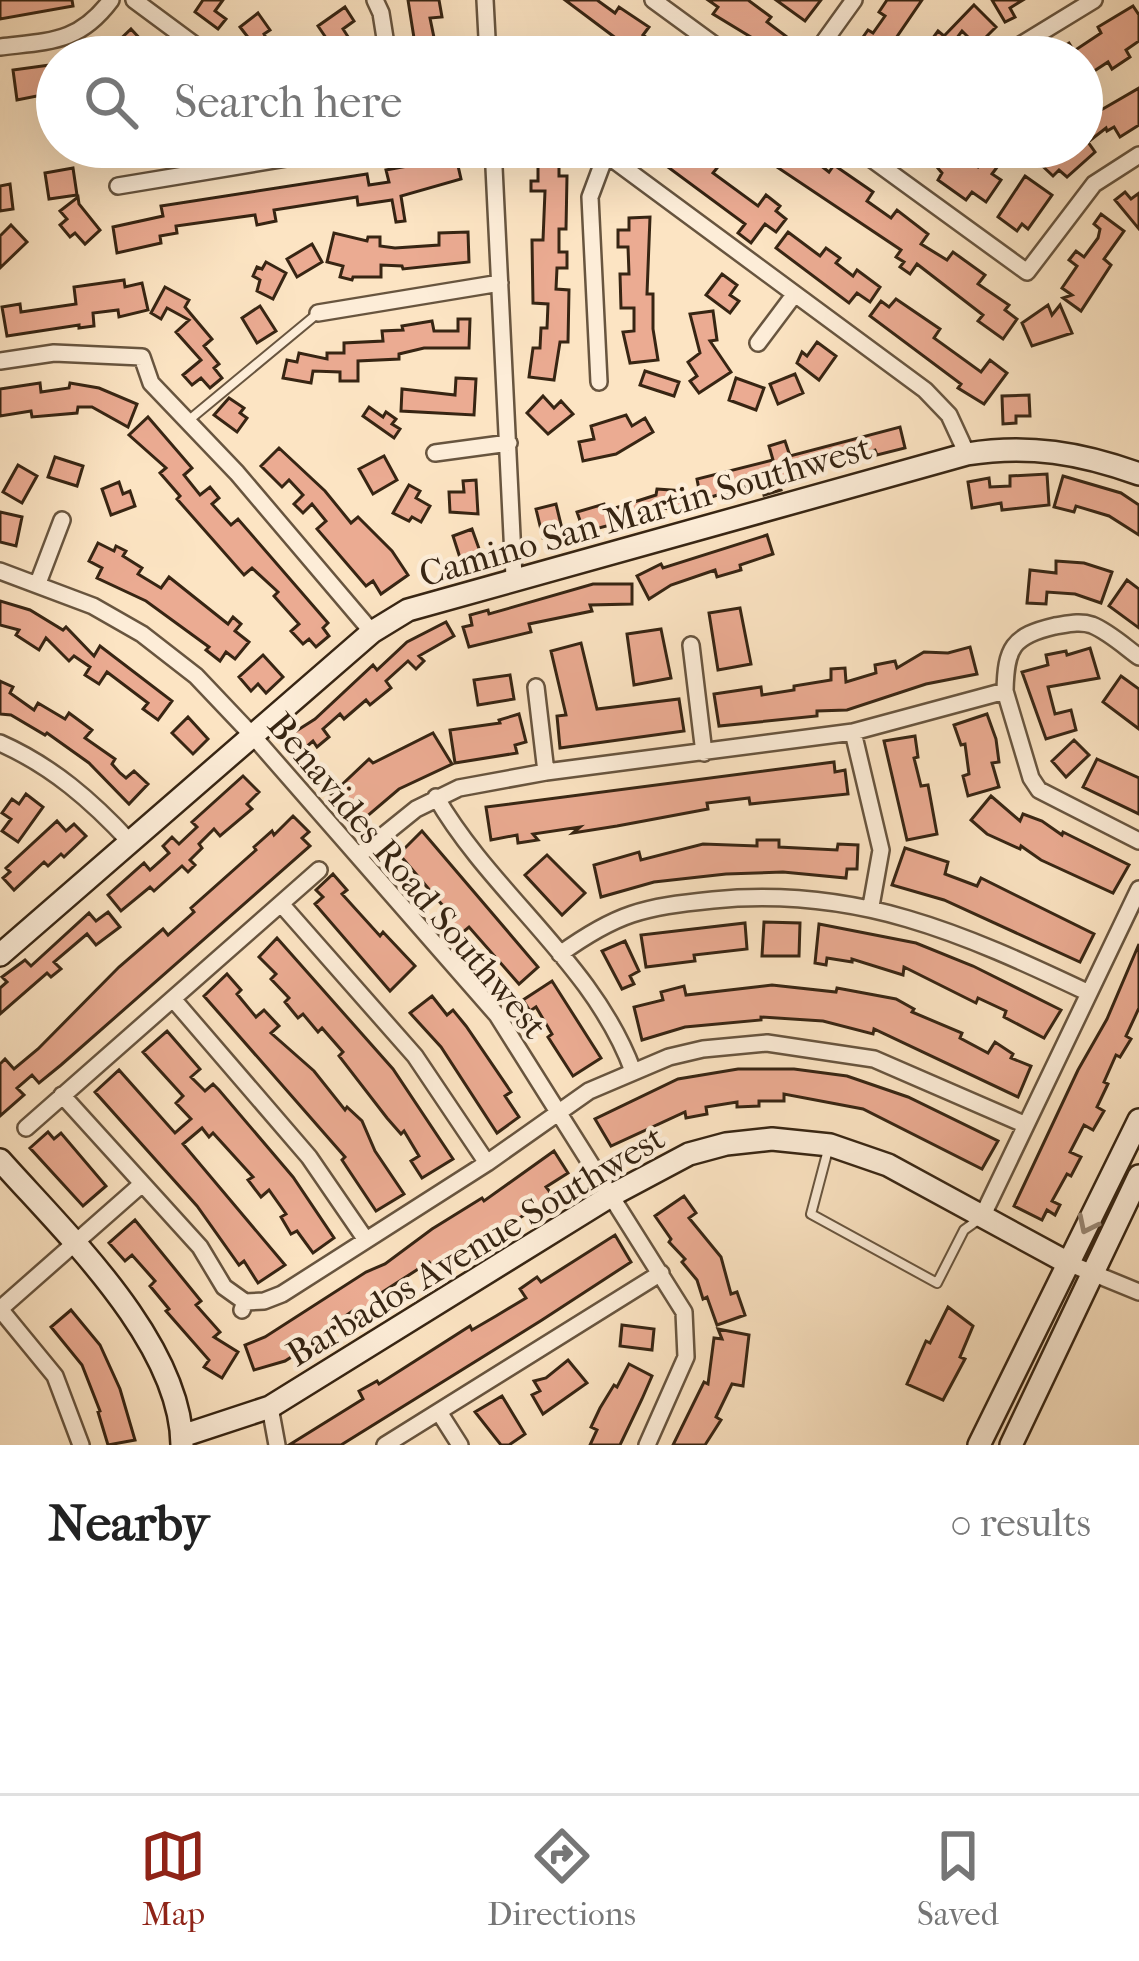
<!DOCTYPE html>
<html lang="en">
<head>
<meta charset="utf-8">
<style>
  :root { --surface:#fff; --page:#f6f6f6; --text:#222; --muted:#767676; --line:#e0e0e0; --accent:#8f2418 }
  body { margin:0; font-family:"IM FELL French Canon",serif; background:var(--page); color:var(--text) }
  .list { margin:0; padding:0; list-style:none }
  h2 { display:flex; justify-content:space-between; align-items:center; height:156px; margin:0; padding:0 48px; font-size:51px }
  h2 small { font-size:39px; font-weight:400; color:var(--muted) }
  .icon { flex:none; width:66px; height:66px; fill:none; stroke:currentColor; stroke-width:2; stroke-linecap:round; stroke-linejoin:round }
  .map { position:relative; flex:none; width:1139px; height:1445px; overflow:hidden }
  .search { position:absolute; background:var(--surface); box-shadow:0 12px 48px #0002; left:36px; right:36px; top:36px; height:132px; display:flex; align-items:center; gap:30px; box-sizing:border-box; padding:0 42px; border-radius:66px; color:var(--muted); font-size:45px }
  .sheet { height:348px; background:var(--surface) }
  nav { display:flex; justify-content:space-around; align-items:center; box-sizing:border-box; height:168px; border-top:3px solid var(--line); background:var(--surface); font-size:33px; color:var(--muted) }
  nav a { display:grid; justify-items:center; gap:6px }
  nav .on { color:var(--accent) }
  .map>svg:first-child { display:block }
  .building { fill:#ebab92; stroke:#372513; stroke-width:3 }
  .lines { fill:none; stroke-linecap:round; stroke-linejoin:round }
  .lane-casing { stroke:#68553f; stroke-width:12 }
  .street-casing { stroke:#68553f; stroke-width:20 }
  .secondary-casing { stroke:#372513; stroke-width:26 }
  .lane { stroke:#fdedd8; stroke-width:8 }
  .street { stroke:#fdedd8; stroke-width:15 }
  .secondary { stroke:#fdedd8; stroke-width:21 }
  .oneway { stroke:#9a8976 }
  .labels { text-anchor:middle; stroke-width:9; stroke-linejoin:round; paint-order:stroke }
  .street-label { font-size:36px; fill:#372513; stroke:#fdedd8 }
</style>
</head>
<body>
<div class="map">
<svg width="1139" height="1445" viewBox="0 0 1139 1445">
  <rect width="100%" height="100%" fill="#fce4c3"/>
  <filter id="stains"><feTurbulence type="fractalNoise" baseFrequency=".00167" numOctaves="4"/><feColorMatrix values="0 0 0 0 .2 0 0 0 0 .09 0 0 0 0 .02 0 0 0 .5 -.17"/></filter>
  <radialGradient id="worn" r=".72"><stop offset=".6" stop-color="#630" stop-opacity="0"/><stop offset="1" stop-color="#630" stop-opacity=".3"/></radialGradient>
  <path class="building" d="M0 0H72L73 6 0 19Z
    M203 0H223L215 11 226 19 218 29 195 12Z
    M408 0H439L442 17 430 18 438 57H417Z
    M565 0H597L615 13 619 7 649 27 643 35 667 53 673 45 690 57H635L619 46 621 42Z
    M708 0H748L771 17 767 22 795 43 784 57 772 49 768 55 756 47 759 42 713 14 718 7Z
    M776 0H821L805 21Z
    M887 0H922L883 57H849L868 30 873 33 885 16 879 12Z
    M992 0H1023L1010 8 1015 17 1005 22Z
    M974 5 996 27 977 46 962 31 948 50 958 57H919L938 31 944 36Z
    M1133 6 1139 15V41L1126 50 1130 57 1112 69 1108 62 1082 79V57H1048L1069 43 1074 51 1101 33 1098 27Z
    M345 7 354 21 343 29 361 57H339L318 26Z
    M258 13 270 30 264 34 276 57H243L235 45 247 36 240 27Z
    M131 29 157 57H117L110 49Z
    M57 64V92L17 100 13 70Z
    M1139 88V125L1120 137 1114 127 1107 131 1106 128 1088 142 1095 152 1067 177 1059 170 1053 176 1034 158 1044 147H1082V121Z
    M666 147H675L700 165 708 154 721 163 713 173 758 206 766 195 780 206 776 211 786 219 776 232 765 224 751 243 738 233 745 224 657 159Z
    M747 147H811L816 151 811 158 829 172 834 165 873 192 867 201 891 218 897 210 928 234 921 244 947 260 953 252 985 275 978 284 1009 305 1005 310 1017 319 1003 339 978 321 983 315 917 264 910 274 900 267 904 262 896 257 901 250Z
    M909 147H951L978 167 993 147H1012L992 174 1001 180 986 202 972 192 966 200 938 180 942 173 937 167Z
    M456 157 461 179 401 196 405 221 396 222 392 200 358 205 357 197 274 210 276 221 257 225 255 215 176 226 177 233 160 236 161 243 117 253 113 227 163 216 161 206 367 174 369 185 389 182 386 170Z
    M538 162H559V176H567L566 229H559V252H567V268H557L556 289 569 290 568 342H560L554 380 529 377 533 348H540L541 328H547L548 304 533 303 532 240H543L545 191H531V181H538Z
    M73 168 77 195 49 199 45 173Z
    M1025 176 1052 195 1028 229 1022 224 1017 231 998 217Z
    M10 184 13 209 0 211V186Z
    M1125 192 1131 199 1139 193V229L1115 200Z
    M78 197 79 204 100 230 85 244 75 233 70 237 60 225 67 219 60 211Z
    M1101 214 1124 231 1104 259 1111 265 1081 311 1063 298 1072 295 1062 288 1077 266 1069 260 1076 251 1084 257 1098 238 1100 229 1094 224Z
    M650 217 647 294H653V329L658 360 630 363 623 332 634 331V308H621L620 274H629L628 247H618V230H629V218Z
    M11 225 27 242 0 268V236Z
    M468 232 469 262 403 269 402 266 381 265V277H353L352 280 340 277 343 266 327 262 334 233 367 241 368 237H380V246L395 248 439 245V233Z
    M788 232 820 256 826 248 840 258 836 263 853 276 857 270 880 287 870 302 857 293 849 303 776 248Z
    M312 244 322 262 297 277 287 259Z
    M266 262 286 273 273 299 257 291 260 280 253 276 257 267 262 269Z
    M722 274 737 285 730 295 739 301 730 313 706 295Z
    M124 280 125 287 142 283 148 310 119 317 118 310 93 313 94 326 79 328V325L7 336 2 307 20 304 21 312 76 304 74 287Z
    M165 287 189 300 185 307 212 339 204 346 219 364 214 368 222 378 210 388 201 378 192 385 183 375 201 360 176 332 189 320 167 308 161 319 151 313Z
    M896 299 940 329 934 338 981 372 990 360 1007 373 984 404 958 388 961 384 870 316 881 301 889 307Z
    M1048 305 1052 315 1060 305 1072 333 1032 346 1022 323Z
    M260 306 276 331 257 343 242 318Z
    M713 311 717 340 710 341 731 372 699 393 690 381 697 376 688 362 700 353 690 314Z
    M458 319H470L469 348H424L399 354V359L358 361V381H340V372L313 371 311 383 283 378 287 360 297 362 299 353 327 359V353H344V343L383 341 382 331 403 330 402 326 432 321 434 331H458Z
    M817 342 836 356 819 380 797 363 802 352 807 356Z
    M645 371 679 382 674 396 640 385Z
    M795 374 803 393 778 404 770 384Z
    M456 378 476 379 474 415 401 411 402 389 455 395Z
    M736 378 764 388 756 410 729 400Z
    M40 383 41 392 69 388 70 383 99 388 137 404 128 427 92 407H78L77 413 32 417 31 411 0 416V389Z
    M1029 395 1030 416H1016V423L1003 424 1002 396Z
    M543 396 554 408 561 401 573 414 548 434 527 413Z
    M229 398 244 408 240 413 247 418 237 432 214 415Z
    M369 407 383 417 386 412 396 419 392 424 400 429 394 438 363 416Z
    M626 415 632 426 645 418 653 432 616 454 583 461 579 442 594 439 591 426Z
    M148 417 192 468 184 475 200 495 210 487 219 498 212 504 231 525 238 519 328 623 323 628 329 636 316 647 309 639 303 644 291 631 299 624 274 596 278 592 252 568 244 575 177 499 180 496 160 473 166 468 129 435Z
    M900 427 905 448 877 455 875 450 828 464 778 482 781 490 764 495 761 482 701 500 697 479 773 460 769 446 785 441 790 456Z
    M279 448 325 491 351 523 358 517 392 551 408 575 381 594 373 581 366 586 317 529 326 521 312 504 303 513 294 504 303 495 289 480 282 487 261 466Z
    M384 456 397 480 373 494 359 469Z
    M55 457 83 466 77 486 48 477Z
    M18 465 37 476 22 503 3 492Z
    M1047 474 1049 505 1002 510 1001 503 972 508 968 482 989 478 990 487 1010 486V476Z
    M1063 476 1121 493 1139 505V535L1109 516 1076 506 1074 512 1054 507Z
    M476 480 478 514 450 512 449 492H464L463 481Z
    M119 482 123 494 130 491 135 506 111 515 102 489Z
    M409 485 420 491 416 498 430 506 421 522 412 517 409 521 393 513Z
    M657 489 684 491 683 510 646 507 648 515 584 532 577 512 604 504 606 511 656 495Z
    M556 504 563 533 543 538 536 509Z
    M0 512 22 517 16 546 0 542Z
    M472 529 482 557 462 564 453 536Z
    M767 535 773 554 740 565 741 570 717 577 715 570 671 585 649 599 637 576 661 564 663 568Z
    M98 543 114 551 116 546 126 551 123 556 142 568 138 574 161 588 169 577 228 624 233 617 241 624 235 631 249 642 235 659 226 652 220 661 206 650 209 647 146 601 97 578 102 568 89 561Z
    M1056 561 1084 563 1112 572 1101 603 1075 594 1047 592 1046 604 1027 603 1030 570 1056 573Z
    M1127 580 1139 589V628L1109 606Z
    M593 584H632V604L590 605 592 611 529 624 531 632 469 647 463 627 472 625 470 615 488 610 489 614Z
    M0 601 30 610 63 630 66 627 94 656 100 646 172 701 158 720 143 709 148 703 107 672 99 684 85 675 90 667 74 656 69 661 46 638 39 650 16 635 19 630 0 625Z
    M740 608 751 664 718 670 709 613Z
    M446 622 454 636 419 656 424 661 416 669 408 661 386 681 391 688 370 705 366 700 344 719 340 714 323 729 329 737 317 747 313 741 305 748 293 733 315 719 373 665 377 670 407 642Z
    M661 629 671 678 634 685 627 634Z
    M581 643 597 709 679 699 684 731 560 748 557 716 566 715 551 651Z
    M970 647 977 674 926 684 847 710 817 711V716L719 726 714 694 761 687 762 695 794 690V686L831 680V669L845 668 846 682 876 673 875 665 895 661 897 668 924 652 948 653Z
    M1090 648 1099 678 1048 687 1055 714 1071 710 1076 730 1046 739 1022 672 1048 665 1046 655 1066 651 1067 655Z
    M263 655 283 677 266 693 258 684 251 691 239 677Z
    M510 675 514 699 478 705 474 680Z
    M1121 676 1139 689V729L1103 702Z
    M0 681 13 687 10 693 34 710 38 703 65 719 69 713 92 730 85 738 115 759 112 764 120 773 126 778 134 771 148 784 129 804 89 763 47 733 45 735 11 715 0 714Z
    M519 714 526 742 515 745 517 753 455 763 450 730 500 723 499 720Z
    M987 714 996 739 999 762 992 763 999 787 968 796 963 776 969 774 965 744 961 745 954 725Z
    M188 717 208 739 193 754 172 733Z
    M433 733 452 764 399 789 358 824 331 795 369 759 373 763Z
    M915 736 918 757 914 758 921 786 928 785 937 834 907 840 884 741Z
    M1074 740 1089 755 1066 777 1052 761Z
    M1097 759 1139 778V814L1083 787Z
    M834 762 835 772 845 770 848 794 750 804 749 798 707 803 708 809 617 826 573 833 580 827 533 834 538 840 518 843 517 835 491 840 486 807Z
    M243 776 259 792 247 804 252 809 220 836 214 829 199 844 202 848 190 860 195 865 188 872 182 866 154 891 150 887 121 911 108 895 144 863 150 870 169 853 163 846 172 837 179 844 197 827 192 822Z
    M26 794 43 807 18 842 2 831 11 819 2 813 12 799 19 804Z
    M991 796 1020 821 1023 814 1042 821 1062 835 1063 832 1129 865 1113 893 1041 860 1021 846 1020 849 987 834 971 820Z
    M293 816 309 832 302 838 310 846 61 1065 39 1083 32 1075 17 1088 24 1095 0 1116V1064L5 1059 14 1069 38 1049 119 967 163 929 168 935 194 912 191 908 256 850 254 847 272 831 274 835Z
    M57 821 66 831 74 824 86 836 64 857 61 854 48 866 44 862 14 890 3 878 10 872 6 868Z
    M422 831 538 967 519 984 469 927 462 933 446 917 450 914 399 854Z
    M757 840H779V847L837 850 838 844 858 845 857 869H847L846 878 783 872 726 874 654 882 601 897 594 865 639 852 641 860 703 844 757 846Z
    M905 848 948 862 945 874 977 886 981 878 1094 934 1080 962 944 900 892 885Z
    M547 855 585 893 562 915 525 875Z
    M333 874 347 890 342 894 380 936 383 932 415 966 390 991 315 904 323 897 316 890Z
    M108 912 120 927 96 945 87 934 54 962 61 969 51 977 47 973 0 1014V988L7 982 2 977 25 960 31 966 89 913 96 921Z
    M764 922 800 923 799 956H762Z
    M745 923 747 949 694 955 695 961 646 967 641 935Z
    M819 924 916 943 973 966 1061 1010 1044 1038 1004 1017 1006 1011 978 998 976 1003 904 967 903 975 852 959V962L827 958 826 965 815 963Z
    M277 938 393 1069 453 1159 422 1178 411 1161 419 1156 404 1131 401 1134 387 1118 339 1056 343 1052 322 1028 318 1032 303 1014 298 1018 285 1002 289 998 271 979 276 974 259 957Z
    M625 941 639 971 630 976 634 984 622 989 602 951Z
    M1139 944V1008L1126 1036 1131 1039 1120 1057 1116 1055 1104 1082 1108 1084 1097 1107 1104 1111 1093 1130 1084 1125 1070 1152 1081 1157 1071 1176 1067 1174 1052 1201 1060 1205 1055 1215 1047 1210 1042 1220 1014 1206 1078 1070 1107 1019Z
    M227 974 241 990 237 994 256 1017 264 1010 279 1026 271 1033 314 1071 345 1110 347 1107 362 1121 375 1151 404 1194 376 1211 342 1160 345 1157 204 996Z
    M552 981 601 1058 573 1076 548 1037 552 1034 536 1007 530 1011 523 1000Z
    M684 986 686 995 772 985 836 992 837 988 896 999 914 1009 912 1012 962 1033 960 1038 988 1053 995 1042 1013 1054 1011 1058 1031 1066 1018 1097 874 1029 873 1034 823 1021 761 1017V1020L685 1027 642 1040 634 1007 663 1000 661 992Z
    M432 996 447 1015 453 1010 466 1026 511 1092 505 1096 519 1117 497 1133 441 1047 410 1013Z
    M167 1031 200 1069 191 1077 205 1091 213 1084 219 1090 293 1177 334 1238 313 1253 297 1231 291 1234 281 1217 286 1214 269 1190 261 1197 248 1180 253 1177 213 1133 209 1137 202 1128 183 1144 285 1265 258 1283 244 1261 239 1265 197 1206 95 1092 119 1070 175 1133 191 1119 176 1103 183 1096 143 1052Z
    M738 1069H794L847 1076 908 1097 998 1141 982 1169 863 1109 784 1094V1101H759V1106L737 1107V1102L706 1107 707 1114 686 1118 685 1112 611 1146 595 1119 678 1079Z
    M48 1132 54 1139 61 1133 106 1186 83 1206 30 1148Z
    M554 1151 568 1173 546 1187 553 1196 462 1256 458 1251 434 1268 429 1262 375 1297 379 1303 357 1316 354 1310 328 1328 331 1332 285 1361 254 1370 245 1345 265 1337 366 1272 385 1264 432 1229 482 1198 484 1201Z
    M684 1196 696 1213 689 1218 721 1257 731 1294 737 1292 745 1315 717 1325 707 1297 703 1299 697 1280 682 1262 685 1259 669 1242 671 1239 655 1216Z
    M135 1220 201 1301 196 1305 220 1332 214 1337 238 1352 222 1378 204 1367 209 1360 166 1311 169 1309 150 1286 155 1281 132 1255 125 1261 109 1243Z
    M615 1235 631 1262 542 1320 341 1445H289L363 1399 359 1391 377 1381 379 1384 470 1326 472 1330 496 1316 526 1298 520 1289 537 1277 541 1282Z
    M948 1307 973 1326 960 1357 965 1359 943 1400 907 1384 926 1341 930 1343Z
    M71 1310 100 1345 120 1389 135 1440 108 1445 98 1412 100 1411 82 1365 51 1327Z
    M622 1325 654 1329 652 1350 620 1346Z
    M718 1329 749 1335 743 1386 732 1384 716 1417 721 1420 705 1445H673L704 1382 708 1384 714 1338 722 1339Z
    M568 1360 587 1383 543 1414 532 1395 540 1391 534 1381 546 1378Z
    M629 1364 652 1376 642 1399 620 1445H590L597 1430 591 1427 600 1408 614 1385 617 1387Z
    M502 1396 525 1434 509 1445H501L475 1412Z"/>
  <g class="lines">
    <g class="lane-casing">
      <path id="lane" d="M189 420 317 314
        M829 1146 811 1214 937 1283 964 1230 978 1220"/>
    </g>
    <g class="street-casing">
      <path id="street" d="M134 0 211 57
        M375 0 381 13 388 57
        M485 0 488 57
        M653 0 731 57
        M0 47C50 41 79 43 111 0
        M813 57 854 0
        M1001 57 1094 0
        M493 147 514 577
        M596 147 925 390 949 415 967 454
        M855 147 1027 272 1094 184 1139 155
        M118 186 353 147
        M318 313 500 283
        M758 343 794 295
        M0 361 54 353 142 357 151 383 237 473 372 632
        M599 382 590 197 606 154
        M435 453 509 443
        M0 571 93 606 142 634 196 676 253 736 497 1015 684 1312 686 1357 647 1445
        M38 583 62 520
        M691 645 704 753
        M536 687 546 772
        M1005 691 1031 778 1039 790 1139 841
        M853 732 881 850 871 906
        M0 743C52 766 92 801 130 842
        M436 797C492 894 594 964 633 1071
        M359 855 416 809 459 788 546 772 853 732 1005 691C1006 648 1012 636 1055 626 1068 624 1080 621 1092 625 1109 632 1124 646 1139 657
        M282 905 415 1056 487 1163
        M560 954C617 913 643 907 713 900 857 886 962 933 1089 993
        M173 999 309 1157 366 1240
        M62 1095 200 1247 224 1287 245 1302
        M26 1128 319 870
        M982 1217 1139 889
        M1068 1263 1139 1292
        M242 1310 245 1302 264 1301 282 1294 487 1163 589 1091 669 1057 703 1049 767 1043 874 1059 1026 1125
        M270 1407 277 1445
        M439 1412 460 1445
        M81 1445 55 1376 0 1309 142 1184
        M385 1445 661 1273"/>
    </g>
    <g class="secondary-casing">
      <path id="secondary" d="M0 955 372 632 408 610 967 454C1028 444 1081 453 1139 474
        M0 1160C64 1232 181 1342 182 1445
        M182 1436 270 1407 612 1195 689 1154 726 1144 772 1139 830 1145 888 1165 1068 1263
        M979 1445 1139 1120
        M1011 1445 1139 1176"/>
    </g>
    <use href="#lane" class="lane"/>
    <use href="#street" class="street"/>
    <use href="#secondary" class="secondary"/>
  </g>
  <defs><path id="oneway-chevron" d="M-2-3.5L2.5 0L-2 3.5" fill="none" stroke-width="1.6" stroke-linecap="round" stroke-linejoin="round" transform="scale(3)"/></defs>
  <use class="oneway" href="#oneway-chevron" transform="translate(1087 1225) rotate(116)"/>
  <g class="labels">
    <g class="street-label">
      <text transform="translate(645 510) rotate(-16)" y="13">Camino San Martin Southwest</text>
      <text transform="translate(408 875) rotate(50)" y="13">Benavides Road Southwest</text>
      <text transform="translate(475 1245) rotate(-31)" y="13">Barbados Avenue Southwest</text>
    </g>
  </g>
  <rect width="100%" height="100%" filter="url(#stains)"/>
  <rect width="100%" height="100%" fill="url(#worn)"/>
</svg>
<div class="search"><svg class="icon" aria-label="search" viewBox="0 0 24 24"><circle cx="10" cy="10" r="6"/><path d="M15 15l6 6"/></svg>Search here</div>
</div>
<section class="sheet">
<h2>Nearby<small>0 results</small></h2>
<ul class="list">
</ul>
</section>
<nav>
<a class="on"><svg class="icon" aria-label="map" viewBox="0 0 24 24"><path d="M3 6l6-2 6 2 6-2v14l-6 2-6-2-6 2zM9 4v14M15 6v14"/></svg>Map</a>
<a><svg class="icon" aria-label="directions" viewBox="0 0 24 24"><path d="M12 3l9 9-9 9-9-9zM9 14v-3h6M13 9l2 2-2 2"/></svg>Directions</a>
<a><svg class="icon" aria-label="saved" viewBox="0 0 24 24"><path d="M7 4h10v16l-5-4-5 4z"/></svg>Saved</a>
</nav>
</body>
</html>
